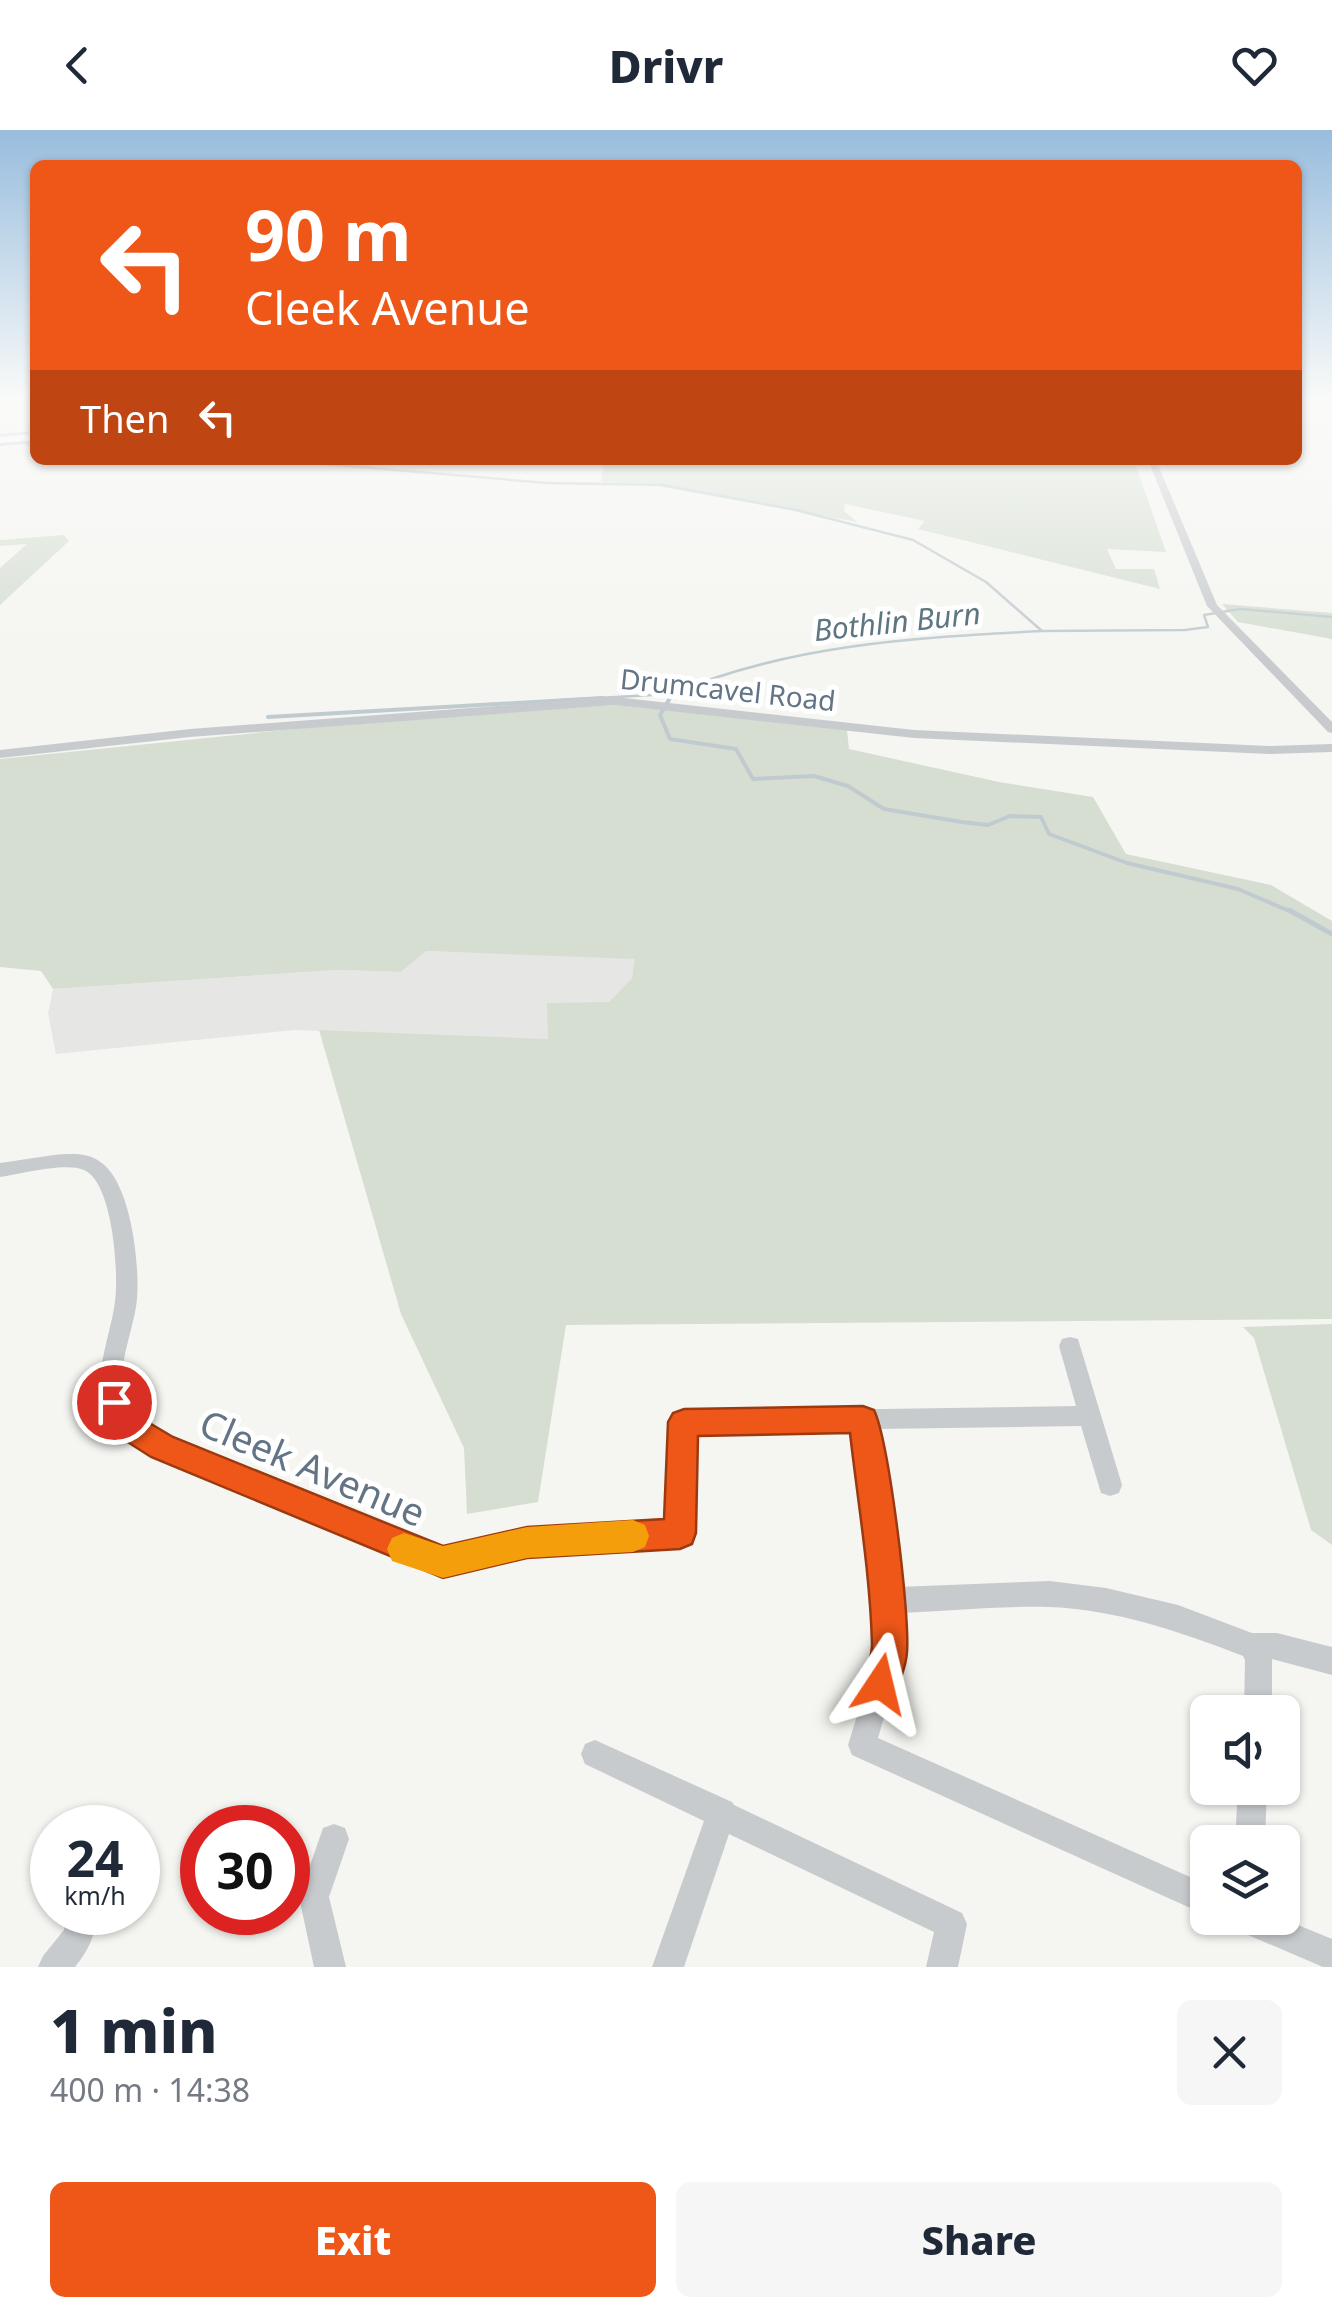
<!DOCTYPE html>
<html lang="en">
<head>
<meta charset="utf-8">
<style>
	:root { --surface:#fff; --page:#f6f6f7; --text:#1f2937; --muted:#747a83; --accent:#ef5718 }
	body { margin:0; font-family:"Noto Sans",sans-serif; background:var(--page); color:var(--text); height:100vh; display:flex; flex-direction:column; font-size:38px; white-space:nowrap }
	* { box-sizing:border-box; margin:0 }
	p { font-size:32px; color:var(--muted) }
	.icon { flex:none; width:55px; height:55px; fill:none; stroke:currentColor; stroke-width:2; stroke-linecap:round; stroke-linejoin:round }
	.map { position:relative; height:1837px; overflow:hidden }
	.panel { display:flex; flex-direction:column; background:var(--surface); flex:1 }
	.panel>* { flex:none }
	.guide { position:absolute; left:30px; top:30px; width:1272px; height:305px; border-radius:15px; box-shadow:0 2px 8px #0004; background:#ef5718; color:#fff; overflow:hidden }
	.fabs { position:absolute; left:1190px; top:1565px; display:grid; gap:20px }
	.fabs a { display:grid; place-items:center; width:110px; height:110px; border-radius:15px; background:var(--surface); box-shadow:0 2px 8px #0004; font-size:50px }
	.speed { position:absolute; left:30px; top:1675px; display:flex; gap:20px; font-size:50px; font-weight:700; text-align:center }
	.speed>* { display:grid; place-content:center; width:130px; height:130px; border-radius:50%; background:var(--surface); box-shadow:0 2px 8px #0004; line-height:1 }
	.speed small { font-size:25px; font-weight:400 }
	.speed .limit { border:15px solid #d22; background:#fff; color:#111 }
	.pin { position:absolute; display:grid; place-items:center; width:85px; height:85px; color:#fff; margin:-42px; border:5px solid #fff; border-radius:50%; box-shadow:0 2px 10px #0007 }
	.me { position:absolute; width:110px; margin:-55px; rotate:10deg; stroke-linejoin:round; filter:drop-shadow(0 0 8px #0008) }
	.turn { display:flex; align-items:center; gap:35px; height:210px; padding:0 50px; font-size:45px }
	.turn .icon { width:130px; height:130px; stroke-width:2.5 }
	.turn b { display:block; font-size:70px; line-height:85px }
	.then { display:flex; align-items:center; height:95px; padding:0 50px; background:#0003; gap:20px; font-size:38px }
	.round { display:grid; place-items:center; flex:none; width:105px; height:105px; border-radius:15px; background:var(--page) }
	.headline { display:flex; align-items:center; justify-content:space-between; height:170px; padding:0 50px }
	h1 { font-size:60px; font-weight:800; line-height:75px }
	.button { display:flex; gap:20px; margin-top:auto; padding:20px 50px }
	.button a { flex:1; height:115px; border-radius:15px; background:var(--accent); color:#fff; font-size:40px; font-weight:800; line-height:115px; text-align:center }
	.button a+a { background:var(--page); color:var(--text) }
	header { display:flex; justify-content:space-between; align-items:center; height:130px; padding:0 50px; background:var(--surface); font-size:45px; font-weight:800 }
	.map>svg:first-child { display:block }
	.built { fill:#e6e7e5 }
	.green { fill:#d6ded2 }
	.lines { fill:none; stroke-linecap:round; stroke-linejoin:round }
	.stream-far2 { stroke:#c0cbd0; stroke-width:2.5 }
	.stream-far1 { stroke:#c0cbd0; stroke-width:4 }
	.stream { stroke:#c0cbd0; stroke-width:5 }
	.major-casing { stroke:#b8bcc0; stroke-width:6 }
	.minor { fill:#c8cbce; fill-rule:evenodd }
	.major { fill:#fff; fill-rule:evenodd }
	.route { fill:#ef5718; stroke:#9b3910; stroke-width:2.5 }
	.slow { fill:#f59e0b }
	.labels { text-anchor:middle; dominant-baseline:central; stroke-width:10; stroke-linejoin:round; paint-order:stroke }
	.far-street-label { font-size:28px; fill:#627485; stroke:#fff }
	.far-water-label { font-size:30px; font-style:italic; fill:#5e7682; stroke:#fff }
	.near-street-label { font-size:38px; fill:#627485; stroke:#fff }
</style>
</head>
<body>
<header><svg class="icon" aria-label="back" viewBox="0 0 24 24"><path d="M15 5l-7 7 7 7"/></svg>Drivr<svg class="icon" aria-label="heart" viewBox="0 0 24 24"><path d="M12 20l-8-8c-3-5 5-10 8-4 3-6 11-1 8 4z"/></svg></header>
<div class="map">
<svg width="1332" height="1837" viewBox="0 0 1332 1837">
	<rect width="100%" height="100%" fill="#f5f6f1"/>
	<path class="built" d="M425,821L634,828L632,848L609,873L549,910L295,900L56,924L48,883L53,859L337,840L401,842Z"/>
	<g class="green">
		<path d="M604,330H1147L1149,335L1136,336L1166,422L1107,419L1116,439H1154L1160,459L918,399L925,391L845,374L844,381L857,392L651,355L601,352Z"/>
		<path d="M64,405L69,411L0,475V438L27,414L0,416V410Z"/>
		<path d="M1222,474L1332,483V509L1238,492Z"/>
		<path d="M617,575L847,600L849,619L999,652L1093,667L1126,724L1271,755L1332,791V1189L566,1195L538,1372L467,1384L464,1318L401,1184L319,900L548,909L547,873L609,872L632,848L634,829L426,821L401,842L337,840L53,859L41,841L0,837V629L402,588Z"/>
		<path d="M1332,1194V1415L1311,1400L1254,1208L1243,1197Z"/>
	</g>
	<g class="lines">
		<g class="stream-far2">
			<path d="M28,298L35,297"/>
			<path d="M27,314L35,317"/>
			<path d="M278,330L547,353L663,355L796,380L913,410L986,452L1042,501C914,508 791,514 672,564L668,570"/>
			<path d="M1043,501L1185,500L1208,497L1204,485L1240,479L1332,487"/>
			<path d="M560,570L672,564"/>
		</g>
		<g class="stream-far1">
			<path d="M670,568L660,585L670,609L736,619L753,649L814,646L848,656L884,679L962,692L988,695L1010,686L1041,687L1049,704L1127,733L1238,759L1294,783"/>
			<path d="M268,587L603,568"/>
		</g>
		<path class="stream" d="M1289,780L1332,804"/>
		<g class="major-casing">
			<path id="major" d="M35,304V310L0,313V307Z"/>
		</g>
		<g class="minor">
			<path d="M1148,330H1156L1217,475L1332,592V603L1328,602L1207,476Z"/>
			<path d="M615,567L914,600L1269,616L1332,614V622L1269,624L914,608L615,575L190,607L0,628V620L190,599Z"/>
			<path d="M54,1025C69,1024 86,1022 99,1031C131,1050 140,1135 137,1169C134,1202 112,1245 127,1277C135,1293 156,1301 170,1309L418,1413L443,1420L527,1400L668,1392L672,1292L676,1285L684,1282L1076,1276L1059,1216L1062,1209L1070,1207L1078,1209L1122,1355L1119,1363L1110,1366L1101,1363L1081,1296L876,1299L898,1457L1050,1451L1106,1458L1178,1475L1252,1503H1277L1332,1517V1545L1272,1529V1582H1244L1245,1530L1243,1526C1181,1502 1115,1479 1048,1477C999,1476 949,1481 901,1483L902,1524L878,1608L1208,1755V1786L852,1625L848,1615L876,1524L874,1470L853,1300L695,1302L693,1403L689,1411L680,1415L527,1424L443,1444L417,1437L154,1325C133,1312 113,1302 105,1278C92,1243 111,1206 115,1171C119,1144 113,1052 84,1040C65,1032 21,1044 0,1047V1033Z"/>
			<path d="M595,1610L732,1672L734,1675L962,1783L967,1794L958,1837H926L934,1802L729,1704L684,1837H652L704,1691L585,1634L581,1624L585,1614Z"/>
			<path d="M1238,1658H1267L1265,1712H1235Z"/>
			<path d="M334,1694L345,1698L349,1709L329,1767L346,1837H314L299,1767L323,1698Z"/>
			<path d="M66,1782H97C95,1806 90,1818 75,1837H38L43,1826L64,1800Z"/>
			<path d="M1229,1788H1281L1332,1809V1837H1323L1234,1799Z"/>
		</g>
		<use href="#major" class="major"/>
	</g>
	<linearGradient id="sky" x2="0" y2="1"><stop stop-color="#98bdde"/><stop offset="0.51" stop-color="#fafbf9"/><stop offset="1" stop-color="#fafbf9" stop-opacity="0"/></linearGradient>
	<rect width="1332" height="529" fill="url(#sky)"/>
	<path class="route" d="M114,1259L124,1262L136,1285L173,1307L443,1416L527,1397L664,1389L668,1292L673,1283L684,1279L863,1276L874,1280C889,1312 910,1483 907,1522C906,1537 899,1553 893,1567L880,1572L868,1567C860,1548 872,1534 872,1514C870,1443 858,1373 850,1303L698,1306L696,1403L692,1414L680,1419L527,1428L443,1448L151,1327L115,1304L99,1272L103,1262Z"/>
	<path class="slow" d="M633,1390L645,1395L649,1406L645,1417L633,1422L527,1428L443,1448L392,1431L387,1419L392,1408L404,1403L443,1416L527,1397Z"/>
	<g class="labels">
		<g class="far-street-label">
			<text transform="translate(728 559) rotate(6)">Drumcavel Road</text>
		</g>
		<g class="far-water-label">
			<text transform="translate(897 491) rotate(-6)">Bothlin Burn</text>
		</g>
		<g class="near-street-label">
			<text transform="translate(313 1337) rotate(23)">Cleek Avenue</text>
		</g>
	</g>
</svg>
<div class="fabs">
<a><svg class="icon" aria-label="sound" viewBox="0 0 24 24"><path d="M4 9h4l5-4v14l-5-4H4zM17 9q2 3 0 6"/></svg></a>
<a><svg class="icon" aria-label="layers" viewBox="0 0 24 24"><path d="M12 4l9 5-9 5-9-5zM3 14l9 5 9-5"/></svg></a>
</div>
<div class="speed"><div>24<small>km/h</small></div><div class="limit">30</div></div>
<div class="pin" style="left:114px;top:1272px;background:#d93025"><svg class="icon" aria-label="arrive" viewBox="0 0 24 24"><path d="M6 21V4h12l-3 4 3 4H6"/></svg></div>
<svg class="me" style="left:880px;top:1554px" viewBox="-20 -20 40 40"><path d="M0-17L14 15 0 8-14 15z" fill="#ef5718" stroke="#fff" stroke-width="4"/></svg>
<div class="guide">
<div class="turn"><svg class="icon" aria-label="left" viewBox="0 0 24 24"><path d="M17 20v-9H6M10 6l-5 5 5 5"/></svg><div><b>90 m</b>Cleek Avenue</div></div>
<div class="then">Then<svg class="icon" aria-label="left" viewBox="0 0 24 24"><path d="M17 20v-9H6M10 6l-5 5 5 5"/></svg></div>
</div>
</div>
<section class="panel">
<div class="headline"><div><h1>1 min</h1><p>400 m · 14:38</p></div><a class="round"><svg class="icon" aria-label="close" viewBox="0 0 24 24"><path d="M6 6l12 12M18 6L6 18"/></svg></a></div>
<div class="button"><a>Exit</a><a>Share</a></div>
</section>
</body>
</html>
